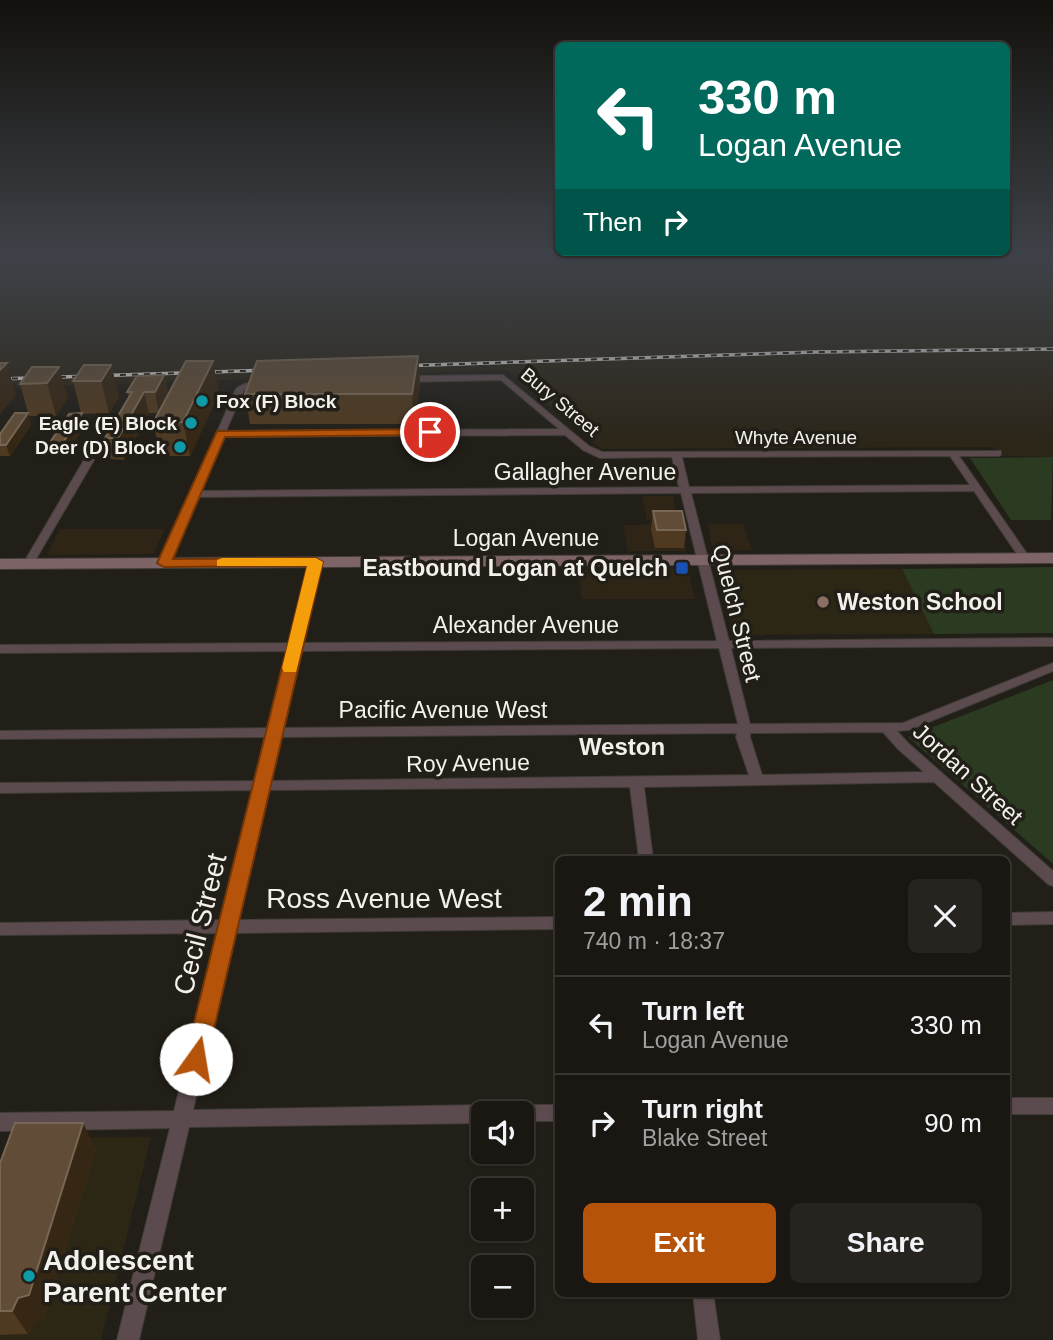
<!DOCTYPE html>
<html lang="en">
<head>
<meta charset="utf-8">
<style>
	:root { --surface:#1a1712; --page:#272420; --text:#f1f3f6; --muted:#9f9f9f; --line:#383632; --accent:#b45309 }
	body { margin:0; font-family:Helvetica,sans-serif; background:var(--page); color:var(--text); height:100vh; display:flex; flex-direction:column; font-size:26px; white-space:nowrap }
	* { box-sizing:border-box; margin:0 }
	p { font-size:23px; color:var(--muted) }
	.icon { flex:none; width:38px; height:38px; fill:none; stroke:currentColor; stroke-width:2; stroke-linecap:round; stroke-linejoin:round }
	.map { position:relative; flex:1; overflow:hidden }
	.drawer { position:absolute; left:555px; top:856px; width:455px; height:441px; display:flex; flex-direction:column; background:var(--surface); border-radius:10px; box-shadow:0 2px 5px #0004,0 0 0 2px var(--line) }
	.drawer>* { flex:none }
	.banner { position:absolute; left:555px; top:42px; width:455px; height:214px; border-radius:10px; box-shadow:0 2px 5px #0004,0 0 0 2px var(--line); background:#00695c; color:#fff; overflow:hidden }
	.controls { position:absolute; left:471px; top:1101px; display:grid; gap:14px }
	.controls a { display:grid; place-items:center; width:63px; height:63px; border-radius:10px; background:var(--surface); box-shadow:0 2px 5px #0004,0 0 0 2px var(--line); font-size:35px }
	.pin { position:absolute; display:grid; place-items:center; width:60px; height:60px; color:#fff; margin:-30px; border:4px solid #fff; border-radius:50%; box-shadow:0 2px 7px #0007 }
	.me { position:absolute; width:77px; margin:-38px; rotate:13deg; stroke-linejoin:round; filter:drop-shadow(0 0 5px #0008) }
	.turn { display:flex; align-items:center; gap:24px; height:147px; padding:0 28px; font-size:32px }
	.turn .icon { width:91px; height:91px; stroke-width:2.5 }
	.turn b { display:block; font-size:49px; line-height:60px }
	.then { display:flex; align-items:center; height:66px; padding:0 28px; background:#0003; gap:14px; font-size:26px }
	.round { display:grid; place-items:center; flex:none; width:74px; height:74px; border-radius:10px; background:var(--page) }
	.overview { display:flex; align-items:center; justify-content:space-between; height:119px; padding:0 28px }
	h1 { font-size:42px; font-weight:700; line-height:52px }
	.cta { display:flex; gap:14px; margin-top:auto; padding:14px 28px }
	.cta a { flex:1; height:80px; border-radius:10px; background:var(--accent); color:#fff; font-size:28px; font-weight:700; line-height:80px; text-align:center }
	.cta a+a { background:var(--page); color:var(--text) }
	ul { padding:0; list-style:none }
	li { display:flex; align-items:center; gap:21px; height:98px; padding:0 28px; border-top:2px solid var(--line) }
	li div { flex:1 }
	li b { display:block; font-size:26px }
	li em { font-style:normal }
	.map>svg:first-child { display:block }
	.commercial { fill:#2f2516 }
	.built { fill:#2c2619 }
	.education { fill:#2c2615 }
	.green { fill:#2a3b22 }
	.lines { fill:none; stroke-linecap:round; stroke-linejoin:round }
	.minor-casing { stroke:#3f3c36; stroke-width:2 }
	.secondary-casing { stroke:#3f3c36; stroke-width:2 }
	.minor { fill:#5c4b4e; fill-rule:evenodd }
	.secondary { fill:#7e6367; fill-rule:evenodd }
	.rail-casing { stroke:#d2cfca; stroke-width:3.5 }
	.rail { stroke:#221f18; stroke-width:2; stroke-dasharray:6; stroke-linecap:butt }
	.wall { fill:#4f3a21 }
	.shaded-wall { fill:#362714 }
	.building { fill:#614d37; stroke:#786754; stroke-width:2 }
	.route { fill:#b45309; stroke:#753606; stroke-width:2 }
	.slow { fill:#f59e0b }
	.culture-dot { fill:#0f9aa8; stroke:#221f18; stroke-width:2.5 }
	.transit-dot { fill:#1a4fb4; stroke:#221f18; stroke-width:2.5 }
	.education-dot { fill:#8d6e63; stroke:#221f18; stroke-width:2.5 }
	.labels { text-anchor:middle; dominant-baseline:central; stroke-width:7; stroke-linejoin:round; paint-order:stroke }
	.far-poi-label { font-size:19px; font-weight:bold; fill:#f4f1ed; stroke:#221f18; text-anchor:end }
	.far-street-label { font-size:19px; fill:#f4f1ed; stroke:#221f18 }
	.street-label { font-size:23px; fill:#f4f1ed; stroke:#221f18 }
	.poi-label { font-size:23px; font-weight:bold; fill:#f4f1ed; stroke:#221f18; text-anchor:end }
	.neighbourhood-label { font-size:24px; font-weight:bold; fill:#f4f1ed; stroke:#221f18 }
	.near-street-label { font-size:28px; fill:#f4f1ed; stroke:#221f18 }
	.near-poi-label { font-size:28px; font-weight:bold; fill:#f4f1ed; stroke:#221f18; text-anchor:start }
</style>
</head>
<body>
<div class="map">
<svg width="1053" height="1340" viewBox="0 0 1053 1340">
	<rect width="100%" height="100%" fill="#221f18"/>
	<g class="commercial">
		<path d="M642,496H673L677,520H647Z"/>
		<path d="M681,524L686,551H628L623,525Z"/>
		<path d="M708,524H743L752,550L718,551L712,548Z"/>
		<path d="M60,529H165L153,554L47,555Z"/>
		<path d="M688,569L695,599H581L580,570Z"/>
	</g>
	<path class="built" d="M0,255H1053V457L1000,456L994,447L601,449L507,370L0,388Z"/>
	<g class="education">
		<path d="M902,569L934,634L736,635L720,570Z"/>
		<path d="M151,1137L101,1340H0V1196L21,1138Z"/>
	</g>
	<g class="green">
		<path d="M1053,457L1051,520H1011L970,458Z"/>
		<path d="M1053,567V633L934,634L902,569Z"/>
		<path d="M1053,680V864L908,737Z"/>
	</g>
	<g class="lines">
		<g class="minor-casing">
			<g id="minor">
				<path d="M503,375L589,446L602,452L1001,451V455L998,456H959L1030,558L1025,561L1021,560L974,491L691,493L729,641L1053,638V646L731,648L750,724L903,723L1053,663V671L909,730L897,731L908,743L1053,871V886L1048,884L934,782L644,787L653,859H639L630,787L268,790L237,920L558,917V929L234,933L193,1110L483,1105L489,1108L492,1113H483V1123L189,1127L139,1340H117L170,1128L0,1131V1113L174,1111L218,933L0,935V923L222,920L254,790L0,793V783L256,781L267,737L0,739V731L269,728L289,651L0,653V645L290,643L311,562L316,559L321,562L302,643L717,641L681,493L198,497L169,563L164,566L159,563L236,389C243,382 261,380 269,385L265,388L244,390L226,431L559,429L501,380L402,382L398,379L402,376ZM565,435L583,450L600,458L672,457L679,487L200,491L224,437ZM950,456L970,485L689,487L682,457ZM719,648L738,724L282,728L301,651ZM883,732L898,749L924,772L762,775L750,737V733ZM737,733L736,737L749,775L270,781L280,737Z"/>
				<path d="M89,457L94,460L33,564L32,566H24L23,564L84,460Z"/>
				<path d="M1053,912V924L1006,925V913Z"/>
				<rect x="1006" y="1098" width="47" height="16"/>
				<path d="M522,1105H558V1121H522V1113H513L516,1107Z"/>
				<path d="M693,1293H713L720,1340H698Z"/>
			</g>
		</g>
		<g class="secondary-casing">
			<path id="secondary" d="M1053,553V563L0,569V559Z"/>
		</g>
		<use href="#minor" class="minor"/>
		<use href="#secondary" class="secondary"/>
		<g class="rail-casing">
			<g id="rail">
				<path d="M399,366L816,352L1053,349"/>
				<path d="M0,379L273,370"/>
			</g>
		</g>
		<use href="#rail" class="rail"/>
	</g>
	<g class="wall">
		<path d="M418,356L420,384L414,424H250L245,394Z"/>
		<path d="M111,365L119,397L109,413L82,414L85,424L66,456H52L49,444L81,413L73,381Z"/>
		<path d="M32,367L68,398L56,416H29L20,384Z"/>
		<path d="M164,375L168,395L219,393L190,456H161L153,423L159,413H149L124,460L111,459L105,438L129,398L127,392Z"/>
		<path d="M31,425L10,456H0V434Z"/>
		<path d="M653,511L686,530L684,548H655L651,529Z"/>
		<path d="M96,1149L44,1319L34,1322L28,1334L0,1335V1163Z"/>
	</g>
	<g class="shaded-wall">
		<path d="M418,356L420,384L414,424L412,394Z"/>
		<path d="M213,361L219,393L190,456L183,422Z"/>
		<path d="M7,363L16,395L0,415V370Z"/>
		<path d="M111,365L119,397L109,413L101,381Z"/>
		<path d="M59,367L68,398L56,416L47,383Z"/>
		<path d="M164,375L168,396L159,413L155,392Z"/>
		<path d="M144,392L149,413L124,460L118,438Z"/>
		<path d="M28,413L31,425L10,456L6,445Z"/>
		<path d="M82,413L85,424L66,456L62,444Z"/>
		<path d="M83,1123L96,1149L44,1319L34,1322L28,1334L12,1311Z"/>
	</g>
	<g class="building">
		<path d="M418,356L412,394H245L257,361Z"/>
		<path d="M186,361H213L183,422L153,423Z"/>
		<path d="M0,363H7L0,370Z"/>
		<path d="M84,365H111L101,381H73Z"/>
		<path d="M32,367H59L47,383L20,384Z"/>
		<path d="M164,375L155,392H144L118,438H105L132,392H127L137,376Z"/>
		<path d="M15,413H28L6,445H0V434Z"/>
		<path d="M82,413L62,444H49L69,414Z"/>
		<path d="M653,511H682L686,530H657Z"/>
		<path d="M15,1123H83L29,1295L18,1298L12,1311H0V1163Z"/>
	</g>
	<linearGradient id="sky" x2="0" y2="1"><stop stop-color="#13110d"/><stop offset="0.58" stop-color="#3e4248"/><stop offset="1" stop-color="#3e4248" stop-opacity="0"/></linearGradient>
	<rect width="1053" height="442" fill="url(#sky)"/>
	<path class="route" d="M430,429L436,432L434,435L225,437L173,559L316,558L323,562L207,1059L204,1066L196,1069L188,1066L185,1059L307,566L164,567L157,563L217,431Z"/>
	<path class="slow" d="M222,558H316L323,562L296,672H284L282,668L307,566H217V560Z"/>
	<g class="culture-dot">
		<circle cx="202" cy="401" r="7"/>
		<circle cx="191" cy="423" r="7"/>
		<circle cx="180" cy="447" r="7"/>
		<circle cx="29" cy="1276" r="7"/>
	</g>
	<rect class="transit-dot" x="675" y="561" width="14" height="14" rx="3.5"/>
	<circle class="education-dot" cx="823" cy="602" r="7"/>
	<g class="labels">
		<g class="far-poi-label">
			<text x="216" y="401" text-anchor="start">Fox (F) Block</text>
			<text x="177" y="423">Eagle (E) Block</text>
			<text x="166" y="447">Deer (D) Block</text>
		</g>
		<g class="far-street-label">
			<text transform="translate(560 402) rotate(40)">Bury Street</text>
			<text x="796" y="437">Whyte Avenue</text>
		</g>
		<g class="street-label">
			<text x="585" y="472">Gallagher Avenue</text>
			<text x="526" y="538">Logan Avenue</text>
			<text transform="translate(737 613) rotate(76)">Quelch Street</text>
			<text x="526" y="625">Alexander Avenue</text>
			<text x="443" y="710">Pacific Avenue West</text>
			<text transform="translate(468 763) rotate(-1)">Roy Avenue</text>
			<text transform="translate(968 774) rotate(42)">Jordan Street</text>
		</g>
		<g class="poi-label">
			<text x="668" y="568">Eastbound Logan at Quelch</text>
			<text x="837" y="602" text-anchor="start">Weston School</text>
		</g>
		<g class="neighbourhood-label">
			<text x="622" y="746">Weston</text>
		</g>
		<g class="near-street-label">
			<text x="384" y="898">Ross Avenue West</text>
			<text transform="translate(200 924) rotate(-76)">Cecil Street</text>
		</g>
		<g class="near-poi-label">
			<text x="43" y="1260">Adolescent<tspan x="43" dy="32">Parent Center</tspan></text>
		</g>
	</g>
</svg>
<div class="controls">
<a><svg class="icon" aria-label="sound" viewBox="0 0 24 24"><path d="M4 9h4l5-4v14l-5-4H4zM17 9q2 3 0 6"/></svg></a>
<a>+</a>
<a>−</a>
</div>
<div class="pin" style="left:430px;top:432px;background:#d93025"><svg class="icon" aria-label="arrive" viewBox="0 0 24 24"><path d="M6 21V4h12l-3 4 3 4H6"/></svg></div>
<svg class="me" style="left:196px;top:1059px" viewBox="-20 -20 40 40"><circle r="19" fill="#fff"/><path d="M0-13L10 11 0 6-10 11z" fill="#b45309"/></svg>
<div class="banner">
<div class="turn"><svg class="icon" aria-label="left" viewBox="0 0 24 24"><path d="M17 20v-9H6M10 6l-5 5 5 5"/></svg><div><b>330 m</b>Logan Avenue</div></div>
<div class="then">Then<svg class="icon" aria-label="right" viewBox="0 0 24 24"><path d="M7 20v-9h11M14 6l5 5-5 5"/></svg></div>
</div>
<section class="drawer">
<div class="overview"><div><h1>2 min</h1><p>740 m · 18:37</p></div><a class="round"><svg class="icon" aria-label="close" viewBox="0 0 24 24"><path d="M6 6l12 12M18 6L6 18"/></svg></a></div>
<ul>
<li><svg class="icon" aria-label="left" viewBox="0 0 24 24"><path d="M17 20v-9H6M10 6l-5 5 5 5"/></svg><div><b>Turn left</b><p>Logan Avenue</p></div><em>330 m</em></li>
<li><svg class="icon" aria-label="right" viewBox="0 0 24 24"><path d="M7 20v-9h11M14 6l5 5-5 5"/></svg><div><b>Turn right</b><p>Blake Street</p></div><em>90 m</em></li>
</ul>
<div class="cta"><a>Exit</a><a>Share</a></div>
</section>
</div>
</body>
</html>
